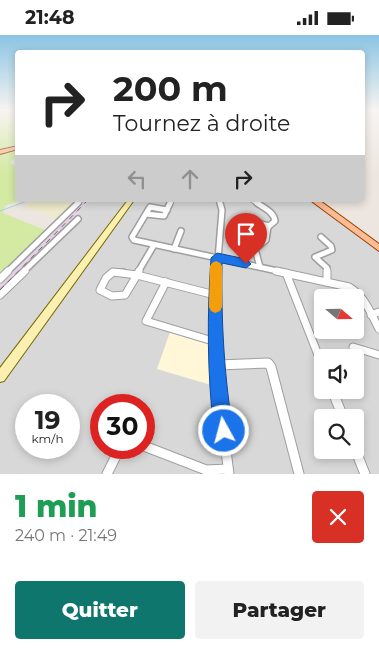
<!DOCTYPE html>
<html lang="fr">
<head>
<meta charset="utf-8">
<style>
	:root { --surface:#fff; --page:#f2f2f2; --text:#222; --muted:#767676; --accent:#0f766e }
	body { margin:0; font-family:Montserrat,sans-serif; background:var(--page); color:var(--text); height:100vh; display:flex; flex-direction:column; font-size:19px; white-space:nowrap }
	* { box-sizing:border-box; margin:0 }
	p { font-size:16px; color:var(--muted) }
	.icon { flex:none; width:28px; height:28px; fill:none; stroke:currentColor; stroke-width:2; stroke-linecap:round; stroke-linejoin:round }
	.map { position:relative; height:439px; overflow:hidden }
	.panel { display:flex; flex-direction:column; background:var(--surface); flex:1 }
	.panel>* { flex:none }
	.top-card { position:absolute; left:15px; top:15px; width:350px; height:152px; border-radius:5px; box-shadow:0 2px 8px #0003; background:#fff; color:var(--text); overflow:hidden }
	.needle { width:32px; rotate:110deg }
	.fabs { position:absolute; left:314px; top:254px; display:grid; gap:10px }
	.fabs a { display:grid; place-items:center; width:50px; height:50px; border-radius:5px; background:var(--surface); box-shadow:0 2px 8px #0003; font-size:25px }
	.speed { position:absolute; left:15px; top:359px; display:flex; gap:10px; font-size:25px; font-weight:700; text-align:center }
	.speed>* { display:grid; place-content:center; width:65px; height:65px; border-radius:50%; background:var(--surface); box-shadow:0 2px 8px #0003; line-height:1 }
	.speed small { font-size:12px; font-weight:400 }
	.speed .limit { border:8px solid #d22; background:#fff; color:#111 }
	.pin { position:absolute; display:grid; place-items:center; width:42px; height:42px; color:#fff; margin:-51px -21px; border-radius:50% 50% 50% 0; rotate:-45deg; box-shadow:0 0 5px #0007 }
	.pin .icon { rotate:45deg }
	.me { position:absolute; width:55px; margin:-28px; rotate:353deg; stroke-linejoin:round; filter:drop-shadow(0 0 4px #0008) }
	.turn { display:flex; align-items:center; gap:18px; height:105px; padding:0 15px; font-size:22px }
	.turn .icon { width:65px; height:65px; stroke-width:2.5 }
	.turn b { display:block; font-size:35px; line-height:42px }
	.lanes { display:flex; align-items:center; height:48px; padding:0 15px; background:#0003; justify-content:center; gap:25px; direction:ltr }
	.lanes .off { opacity:.35 }
	.round { display:grid; place-items:center; flex:none; width:52px; height:52px; border-radius:5px; background:var(--page) }
	.summary { display:flex; align-items:center; justify-content:space-between; height:85px; padding:0 15px }
	h1 { font-size:30px; font-weight:800; line-height:38px; color:#1e9e55 }
	.button { display:flex; gap:10px; margin-top:auto; padding:10px 15px }
	.button a { flex:1; height:58px; border-radius:5px; background:var(--accent); color:#fff; font-size:20px; font-weight:800; line-height:58px; text-align:center }
	.button a+a { background:var(--page); color:var(--text) }
	.status { display:flex; justify-content:space-between; align-items:center; height:35px; padding:0 25px; background:var(--surface); direction:ltr }
	.status svg { height:14px; fill:currentColor }
	.map>svg:first-child { display:block }
	.residential { fill:#d9d8d8; fill-rule:evenodd }
	.industrial { fill:#e6d2e7 }
	.education { fill:#fff7d7 }
	.farmland { fill:#ede9ca }
	.grass { fill:#d4eaa3 }
	.lines { fill:none; stroke-linecap:round; stroke-linejoin:round }
	.stream { stroke:#9edbdd; stroke-width:1 }
	.street-far3-casing { stroke:#9f9f9f; stroke-width:5.5 }
	.street-far2-casing { stroke:#9f9f9f; stroke-width:8 }
	.street-far1-casing { stroke:#9f9f9f; stroke-width:9 }
	.street-casing { stroke:#9f9f9f; stroke-width:11 }
	.secondary-casing { stroke:#736901; stroke-width:2 }
	.primary-casing { stroke:#924500; stroke-width:2 }
	.street-far3 { stroke:#fff; stroke-width:4 }
	.street-far2 { stroke:#fff; stroke-width:5 }
	.street-far1 { stroke:#fff; stroke-width:7 }
	.street { stroke:#fff; stroke-width:9 }
	.secondary { fill:#fbf0b0; fill-rule:evenodd }
	.primary { fill:#febb94; fill-rule:evenodd }
	.rail { stroke:#696969; stroke-width:1; stroke-dasharray:5.5 5.5; stroke-linecap:butt }
	.route { fill:#1a73e8; stroke:#114b97 }
	.slow { fill:#f59e0b }
</style>
</head>
<body>
<div class="status"><b>21:48</b><svg viewBox="0 0 49 12"><path d="M0 12V9h3v3zM5 12V6h3v6zM10 12V3h3v9zM15 12V0h3v12zM26 1h20v11H26zM47 4h2v5h-2z"/></svg></div>
<div class="map">
<svg width="379" height="439" viewBox="0 0 379 439">
	<rect width="100%" height="100%" fill="#ede6e0"/>
	<path class="residential" d="M91,165H318L379,208V439H0V258ZM322,262H355V295H322ZM322,322H355V355H322ZM26,370H69V412H26ZM101,370H144V412H101ZM322,382H355V415H322Z"/>
	<path class="industrial" d="M83,165H91L0,258V248Z"/>
	<path class="education" d="M170,297L210,309L209,329L211,350L157,334Z"/>
	<path class="farmland" d="M35,165H77L58,183L24,171Z"/>
	<g class="grass">
		<path d="M0,76H18L17,109L0,115Z"/>
		<path d="M17,116V122L10,127L17,133L18,165H19L5,171L3,178L45,195L0,239V120Z"/>
	</g>
	<g class="lines">
		<path class="stream" d="M0,176L30,165"/>
		<g class="street-far3-casing">
			<g id="street-far3">
				<path d="M219,165L220,169"/>
				<path d="M252,165L259,169"/>
				<path d="M77,169L81,165"/>
				<path d="M170,169L172,165"/>
			</g>
		</g>
		<g class="street-far2-casing">
			<g id="street-far2">
				<path d="M257,168C264,173 274,177 275,186L268,192L266,205L255,214L260,232"/>
				<path d="M167,175L150,172L132,202L134,205L282,237"/>
				<path d="M146,179L164,181L170,168"/>
				<path d="M251,186L269,191"/>
				<path d="M321,202L331,211L332,215L315,222L327,233V237"/>
				<path d="M174,214L181,196"/>
				<path d="M7,237L78,168"/>
				<path d="M23,237L78,184"/>
				<path d="M114,237H123"/>
				<path d="M138,237L154,210"/>
				<path d="M217,237L222,175L220,168"/>
			</g>
		</g>
		<g class="street-far1-casing">
			<g id="street-far1">
				<path d="M217,236L216,307L218,325"/>
				<path d="M276,236L349,252C365,261 371,279 379,294"/>
				<path d="M327,236V247"/>
				<path d="M113,237L137,240L125,260L112,261L100,255L106,243Z"/>
				<path d="M286,238L320,325"/>
				<path d="M137,240L215,260"/>
				<path d="M137,240L139,236"/>
				<path d="M0,244L8,236"/>
				<path d="M166,247L146,286L216,307"/>
				<path d="M0,260L25,236"/>
				<path d="M371,280L379,277"/>
				<path d="M353,312L379,320"/>
			</g>
		</g>
		<g class="street-casing">
			<g id="street">
				<path d="M218,324V353L229,439"/>
				<path d="M320,324L322,330"/>
				<path d="M218,330L268,328L271,332L299,439"/>
				<path d="M332,355L343,382"/>
				<path d="M144,411L206,435L228,434"/>
				<path d="M355,414L365,439"/>
				<path d="M107,439L118,417L125,412"/>
			</g>
		</g>
		<g class="secondary-casing">
			<path id="secondary" d="M128,165H134L4,346L0,347V333Z"/>
		</g>
		<g class="primary-casing">
			<g id="primary">
				<path d="M18,111V114L0,119V115Z"/>
				<path d="M310,165H319L379,209V216Z"/>
			</g>
		</g>
		<use href="#street-far3" class="street-far3"/>
		<use href="#street-far2" class="street-far2"/>
		<use href="#street-far1" class="street-far1"/>
		<use href="#street" class="street"/>
		<use href="#secondary" class="secondary"/>
		<use href="#primary" class="primary"/>
		<path class="rail" d="M0,255L88,165"/>
	</g>
	<linearGradient id="sky" x2="0" y2="1"><stop stop-color="#8ac4e4"/><stop offset="0.55" stop-color="#f7f4f1"/><stop offset="1" stop-color="#f7f4f1" stop-opacity="0"/></linearGradient>
	<rect width="379" height="137" fill="url(#sky)"/>
	<path class="route" d="M217,218L246,224L251,229L246,233L222,228C221,284 224,340 233,396L230,402L224,405L217,402L214,396C207,338 207,280 211,223Z"/>
	<path class="slow" d="M216,226L220,228L222,231V272L220,276L215,278L211,276L209,272L210,231L212,228Z"/>
</svg>
<div class="fabs">
<a><svg class="needle" viewBox="-14 -14 28 28"><path d="M0-13l5 13h-10z" fill="#e53935"/><path d="M0 13l5-13h-10z" fill="#767676"/></svg></a>
<a><svg class="icon" aria-label="sound" viewBox="0 0 24 24"><path d="M4 9h4l5-4v14l-5-4H4zM17 9q2 3 0 6"/></svg></a>
<a><svg class="icon" aria-label="search" viewBox="0 0 24 24"><circle cx="10" cy="10" r="6"/><path d="M15 15l6 6"/></svg></a>
</div>
<div class="speed"><div>19<small>km/h</small></div><div class="limit">30</div></div>
<div class="pin" style="left:246px;top:229px;background:#d93025"><svg class="icon" aria-label="arrive" viewBox="0 0 24 24"><path d="M6 21V4h12l-3 4 3 4H6"/></svg></div>
<svg class="me" style="left:224px;top:396px" viewBox="-20 -20 40 40"><circle r="17" fill="#1a73e8" stroke="#fff" stroke-width="3"/><path d="M0-11L8 9 0 5-8 9z" fill="#fff"/></svg>
<div class="top-card">
<div class="turn"><svg class="icon" aria-label="right" viewBox="0 0 24 24"><path d="M7 20v-9h11M14 6l5 5-5 5"/></svg><div><b>200 m</b>Tournez à droite</div></div>
<div class="lanes"><svg class="icon off" aria-label="left" viewBox="0 0 24 24"><path d="M17 20v-9H6M10 6l-5 5 5 5"/></svg><svg class="icon off" aria-label="ahead" viewBox="0 0 24 24"><path d="M12 20V5M6 11l6-6 6 6"/></svg><svg class="icon" aria-label="right" viewBox="0 0 24 24"><path d="M7 20v-9h11M14 6l5 5-5 5"/></svg></div>
</div>
</div>
<section class="panel">
<div class="summary"><div><h1>1 min</h1><p>240 m · 21:49</p></div><a class="round" style="background:#d93025;color:#fff"><svg class="icon" aria-label="close" viewBox="0 0 24 24"><path d="M6 6l12 12M18 6L6 18"/></svg></a></div>
<div class="button"><a>Quitter</a><a>Partager</a></div>
</section>
</body>
</html>
